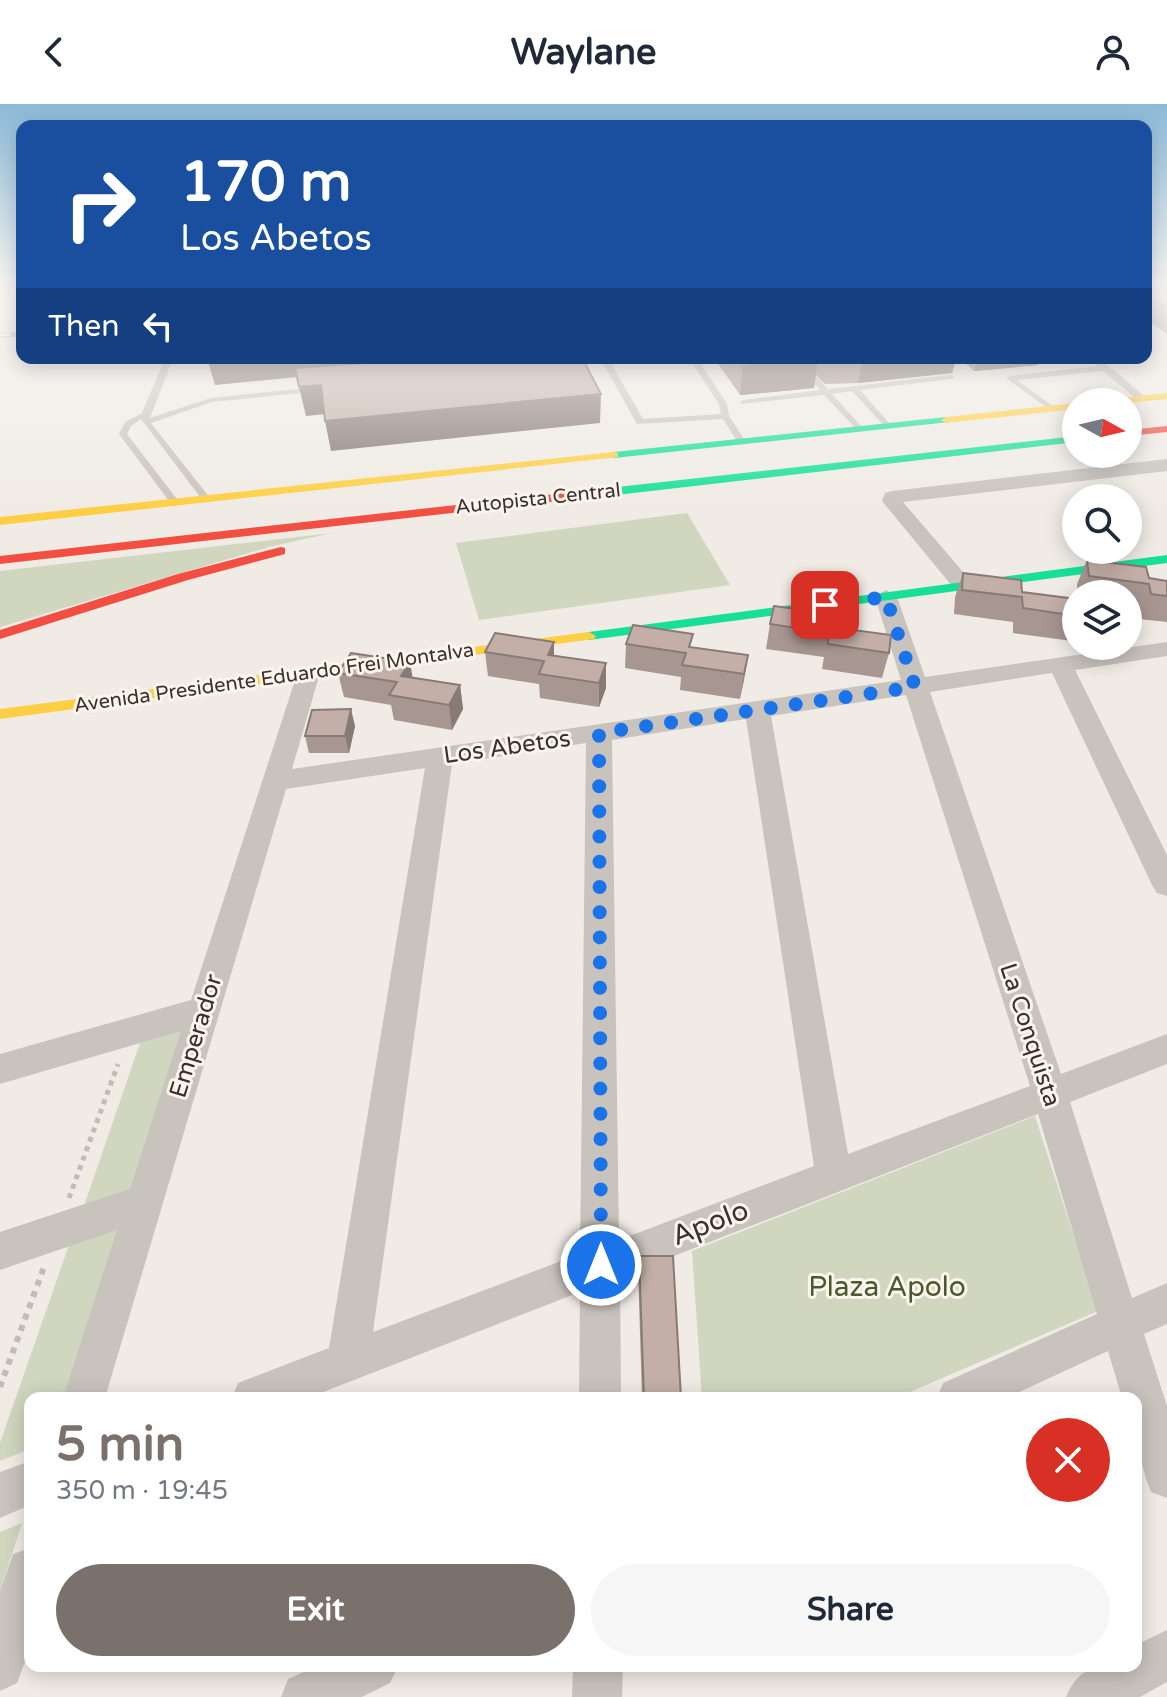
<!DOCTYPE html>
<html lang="en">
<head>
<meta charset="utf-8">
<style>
	:root { --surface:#fff; --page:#f6f6f7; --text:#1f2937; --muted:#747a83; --accent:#7a716c }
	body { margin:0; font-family:"Varela Round",sans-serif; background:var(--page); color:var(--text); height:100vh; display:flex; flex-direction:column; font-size:30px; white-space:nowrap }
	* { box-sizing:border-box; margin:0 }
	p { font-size:26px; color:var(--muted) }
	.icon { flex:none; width:44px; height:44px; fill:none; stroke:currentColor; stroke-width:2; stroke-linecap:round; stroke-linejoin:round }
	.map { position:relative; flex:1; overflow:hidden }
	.details { position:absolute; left:24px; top:1288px; width:1118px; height:280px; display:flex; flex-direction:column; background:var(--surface); border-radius:16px; box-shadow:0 4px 20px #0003 }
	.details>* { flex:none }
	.top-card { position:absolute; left:16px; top:16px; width:1136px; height:244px; border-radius:16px; box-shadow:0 4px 20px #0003; background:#1a4fa0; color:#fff; overflow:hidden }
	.needle { width:52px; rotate:98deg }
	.fabs { position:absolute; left:1062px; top:284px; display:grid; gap:16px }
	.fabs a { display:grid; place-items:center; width:80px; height:80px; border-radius:50%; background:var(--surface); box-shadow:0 4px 20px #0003; font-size:40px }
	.pin { position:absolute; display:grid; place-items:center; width:68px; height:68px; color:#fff; margin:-34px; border-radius:16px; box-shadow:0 4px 12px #0006 }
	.me { position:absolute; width:88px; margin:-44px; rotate:0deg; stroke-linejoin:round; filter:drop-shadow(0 0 6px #0008) }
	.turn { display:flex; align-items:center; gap:28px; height:168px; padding:0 32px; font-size:36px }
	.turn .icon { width:104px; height:104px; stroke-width:2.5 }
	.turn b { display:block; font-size:56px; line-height:68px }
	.then { display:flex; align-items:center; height:76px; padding:0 32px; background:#0003; gap:16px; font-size:30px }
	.round { display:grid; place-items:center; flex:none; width:84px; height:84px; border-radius:42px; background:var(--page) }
	.head { display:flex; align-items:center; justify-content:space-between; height:136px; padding:0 32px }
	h1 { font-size:48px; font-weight:800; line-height:60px; color:var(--accent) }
	.action { display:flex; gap:16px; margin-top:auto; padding:16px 32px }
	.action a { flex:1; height:92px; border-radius:48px; background:var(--accent); color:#fff; font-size:32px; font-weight:800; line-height:92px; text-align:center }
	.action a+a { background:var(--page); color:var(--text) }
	header { display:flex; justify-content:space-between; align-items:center; height:104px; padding:0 32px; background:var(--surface); font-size:36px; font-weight:800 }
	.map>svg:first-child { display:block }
	.green { fill:#d1d6bf }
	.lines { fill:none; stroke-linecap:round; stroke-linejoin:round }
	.path-far1 { stroke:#c2bbb6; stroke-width:5; stroke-dasharray:5 5; stroke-linecap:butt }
	.path { stroke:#c2bbb6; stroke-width:6; stroke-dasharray:6 6; stroke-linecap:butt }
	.lane { fill:#c9c3be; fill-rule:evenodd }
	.street { fill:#c9c3be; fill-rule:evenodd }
	.fast { fill:#16e098; fill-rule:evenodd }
	.slow { fill:#ffcf43; fill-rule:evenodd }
	.jam { fill:#f24e42; fill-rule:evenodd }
	.rail-casing { stroke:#b1aca8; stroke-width:5 }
	.rail { stroke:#fbf5ee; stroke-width:3; stroke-dasharray:10; stroke-linecap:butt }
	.wall { fill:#a89690 }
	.shaded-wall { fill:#887a75 }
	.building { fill:#c3afa7; stroke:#887a75; stroke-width:2 }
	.route { stroke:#1a73e8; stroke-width:14; stroke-dasharray:0 25.2 }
	.labels { text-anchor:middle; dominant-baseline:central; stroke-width:6; stroke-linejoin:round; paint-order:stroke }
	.far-street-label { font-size:20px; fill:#3b302b; stroke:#fbf5ee }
	.street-label { font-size:24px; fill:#3b302b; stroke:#fbf5ee }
	.near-street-label { font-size:28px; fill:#3b302b; stroke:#fbf5ee }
	.near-park-label { font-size:28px; fill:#4a5a2e; stroke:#fbf5ee }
</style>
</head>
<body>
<header><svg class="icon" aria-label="back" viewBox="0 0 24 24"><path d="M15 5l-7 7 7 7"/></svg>Waylane<svg class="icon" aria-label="person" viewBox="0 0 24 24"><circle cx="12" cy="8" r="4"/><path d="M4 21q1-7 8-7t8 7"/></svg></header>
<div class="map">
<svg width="1167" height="1593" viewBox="0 0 1167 1593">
	<rect width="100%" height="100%" fill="#f0ebe5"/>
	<g class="green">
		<path d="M687,409L730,481L479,516L456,439Z"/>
		<path d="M332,429L269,443L0,523V467Z"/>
		<path d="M185,925L133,1085L84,1102L140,939Z"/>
		<path d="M1035,1012L1098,1207L896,1294H702L692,1147Z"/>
		<path d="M121,1121L66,1294H30V1345L0,1357V1339L69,1141Z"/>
		<path d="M22,1419L0,1487V1428Z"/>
	</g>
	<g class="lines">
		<path class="path-far1" d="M69,1094L118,960"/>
		<path class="path" d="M0,1283L44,1163"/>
		<g class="lane">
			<path d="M165,254H173L150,314L211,294L318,283L322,285L318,287L212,298L151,319L210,394V398H204L141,315L131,322L127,330L180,399L175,402L172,401L119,330L125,318L142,309Z"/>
			<path d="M600,254H608L643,315L721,310L719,300L689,254H697L727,300L729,312L746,338L739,340L723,315L637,320Z"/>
			<path d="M792,254H800L828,285L951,271L955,273L951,275L860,286L890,320L891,322L887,325L852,287L832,290L862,323L863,325L859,328L824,291L741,300L740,298L744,296L820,286Z"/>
			<path d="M1089,254C1105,254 1131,282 1145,293V297H1139L1103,267L1017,276L1054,303L1055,305L1051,307L1006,274L1010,272L1098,262Z"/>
		</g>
		<g class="street">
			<path d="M1167,355V367L903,398L976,483L965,490L957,488L882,397L885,389L892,387Z"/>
			<path d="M886,486L897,493L925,573L1167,538V552L1075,566L1167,751V792L1157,789L1152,781L1052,569L930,588L1061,970L1167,930V960L1070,998L1132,1194L1167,1179V1220L1144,1230L1167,1302V1394L1151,1388C1138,1356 1136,1328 1136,1294H1122L1108,1247L1006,1294H937L943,1279L1097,1210L1038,1010L620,1173L621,1294H579L580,1188L308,1294H232L238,1279L329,1244L425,664L286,685L105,1294H63L117,1126L0,1166V1128L130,1085L181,927L0,980V950L191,896L299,564H317L320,569L292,665L901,576L875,493ZM906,591L1030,982L848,1050L771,612ZM746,615L814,1062L619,1136L612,636ZM586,639L580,1150L373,1228L452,660Z"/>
			<path d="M30,1357V1401L0,1414V1368Z"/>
			<path d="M30,1444V1544L17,1579L0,1587V1487L13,1450Z"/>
			<path d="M1167,1526V1578L1140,1593H1066C1081,1558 1102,1562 1136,1562V1541Z"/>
			<path d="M317,1562H398L390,1579L362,1593H281L288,1575Z"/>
			<path d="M573,1562H623L622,1593H572Z"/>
		</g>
		<g class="fast">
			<path d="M946,313L951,316L950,318L614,354L608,351L614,348Z"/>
			<path d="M1076,332V338L590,394L584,390L590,386Z"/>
			<path d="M1167,451V459L589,536L582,532L589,528Z"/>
		</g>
		<g class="slow">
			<path d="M1167,289V295L1128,299L1107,298L1112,295Z"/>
			<path d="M1076,299V305L946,319L941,316L946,313Z"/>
			<path d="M614,348L618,349V353L0,421V413Z"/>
			<path d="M589,528L596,532L594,535L0,615V605Z"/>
		</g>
		<g class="jam">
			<path d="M1167,322V328L1128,332V326Z"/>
			<path d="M590,386L594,387V393L0,460V452Z"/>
			<path d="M281,443L285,444V450L188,476L0,535V526L178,470Z"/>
		</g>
		<g class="rail-casing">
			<path id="rail" d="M0,231L22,230"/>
		</g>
		<use href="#rail" class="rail"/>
	</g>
	<g class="wall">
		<path d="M1146,185H1167V230L1146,216Z"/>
		<path d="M714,254H956L952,269L858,279L825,280L816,271L814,284L740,291Z"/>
		<path d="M959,254H1091L1090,256L1045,260L1040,256L1038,261L974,267Z"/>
		<path d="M1087,456L1149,474L1167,477V518L1139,515L1137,504L1128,503V490H1078L1077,480Z"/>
		<path d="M963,469L1022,488L1076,495V529L1072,537L1013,529V518L954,510L955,493Z"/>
		<path d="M770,520L831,523L889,549L882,574L822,565L824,553L766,545Z"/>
		<path d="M554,538V551L606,559V584L599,603L540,594L539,580L488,572L485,548Z"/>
		<path d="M626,540L691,543L748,551L740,595L680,586L681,573L625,564Z"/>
		<path d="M338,569L412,573L460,581L463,605L452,626L394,616L391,601L344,593Z"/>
		<path d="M355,622L349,649H309L305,632Z"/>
		<path d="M639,1152L681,1294H642L638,1164Z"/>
	</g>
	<g class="shaded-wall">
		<path d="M207,254H400L401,263L215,281Z"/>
		<path d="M863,254H956L952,269L858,279Z"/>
		<path d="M978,254H1040L1038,261L974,267Z"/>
		<path d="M1047,254H1091L1090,256L1045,260Z"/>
		<path d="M818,255L814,284L740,291L743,262Z"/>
		<path d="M321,281L326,310L306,312L299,283Z"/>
		<path d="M601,290L600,319L331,347L325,317Z"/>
		<path d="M554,538V562L548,551Z"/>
		<path d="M748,551L744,576L740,595L744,570Z"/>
		<path d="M410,558L414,582L401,572Z"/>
		<path d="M606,559V584L599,603V579Z"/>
		<path d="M460,581L463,605L452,626L449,601Z"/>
		<path d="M351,605L355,622L349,649L345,632Z"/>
	</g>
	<g class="building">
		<path d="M1146,185H1167V204L1146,191Z"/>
		<path d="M432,254H582L601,290L325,317L321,281L299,283L295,264Z"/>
		<path d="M737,254H817L818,255L743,262Z"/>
		<path d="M1087,456L1146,463L1149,474L1167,477V492L1151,490L1149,480L1089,472Z"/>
		<path d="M963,469L1021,476L1022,488L1076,495V512L1023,504L1022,493L962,486Z"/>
		<path d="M774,502L833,510L831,523L891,531L889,549L828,540L829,529L770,520Z"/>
		<path d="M633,521L693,530L689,543L748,551L744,570L682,561L686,549L626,540Z"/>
		<path d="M495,529L554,538L548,551L606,559L599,579L539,570L544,557L485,548Z"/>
		<path d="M351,549L410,558L401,572L460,581L449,601L389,591L397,578L338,569Z"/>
		<path d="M351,605L345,632H305L312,606Z"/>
		<path d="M639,1152H673L681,1294H644Z"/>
	</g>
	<linearGradient id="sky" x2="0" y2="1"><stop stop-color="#8bbad8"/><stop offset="0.45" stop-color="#f8f6f3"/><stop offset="1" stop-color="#f8f6f3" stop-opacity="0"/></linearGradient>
	<rect width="1167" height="408" fill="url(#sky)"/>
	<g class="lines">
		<path class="route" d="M601,1161L599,629L915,583L886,493L825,501"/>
	</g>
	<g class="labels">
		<g class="far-street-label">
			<text transform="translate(538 395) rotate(-6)">Autopista Central</text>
			<text transform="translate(274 574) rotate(-8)">Avenida Presidente Eduardo Frei Montalva</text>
		</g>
		<g class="street-label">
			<text transform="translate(507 643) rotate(-8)">Los Abetos</text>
			<text transform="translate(1030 931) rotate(72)">La Conquista</text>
			<text transform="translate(196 932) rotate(-73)">Emperador</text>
		</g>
		<g class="near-street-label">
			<text transform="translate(710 1119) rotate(-21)">Apolo</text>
		</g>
		<g class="near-park-label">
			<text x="887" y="1183">Plaza Apolo</text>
		</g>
	</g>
</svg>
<div class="fabs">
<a><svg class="needle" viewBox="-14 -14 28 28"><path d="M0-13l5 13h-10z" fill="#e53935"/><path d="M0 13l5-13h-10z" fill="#747a83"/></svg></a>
<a><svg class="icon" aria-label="search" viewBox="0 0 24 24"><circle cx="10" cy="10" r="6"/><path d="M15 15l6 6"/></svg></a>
<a><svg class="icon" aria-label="layers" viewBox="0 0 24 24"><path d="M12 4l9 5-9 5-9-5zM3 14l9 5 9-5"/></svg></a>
</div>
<div class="pin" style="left:825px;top:501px;background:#d93025"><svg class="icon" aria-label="arrive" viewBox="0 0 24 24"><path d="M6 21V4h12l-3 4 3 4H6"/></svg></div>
<svg class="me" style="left:601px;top:1161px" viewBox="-20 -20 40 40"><circle r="17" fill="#1a73e8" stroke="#fff" stroke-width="3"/><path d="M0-11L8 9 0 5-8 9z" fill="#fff"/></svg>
<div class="top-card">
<div class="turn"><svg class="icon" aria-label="right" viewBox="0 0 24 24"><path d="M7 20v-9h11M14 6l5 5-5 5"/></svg><div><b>170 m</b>Los Abetos</div></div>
<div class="then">Then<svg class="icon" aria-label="left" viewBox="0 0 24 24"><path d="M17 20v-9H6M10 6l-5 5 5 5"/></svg></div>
</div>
<section class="details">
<div class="head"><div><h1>5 min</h1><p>350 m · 19:45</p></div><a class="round" style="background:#d93025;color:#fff"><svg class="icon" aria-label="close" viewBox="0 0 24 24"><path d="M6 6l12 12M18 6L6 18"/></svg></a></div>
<div class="action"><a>Exit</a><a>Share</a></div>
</section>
</div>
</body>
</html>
